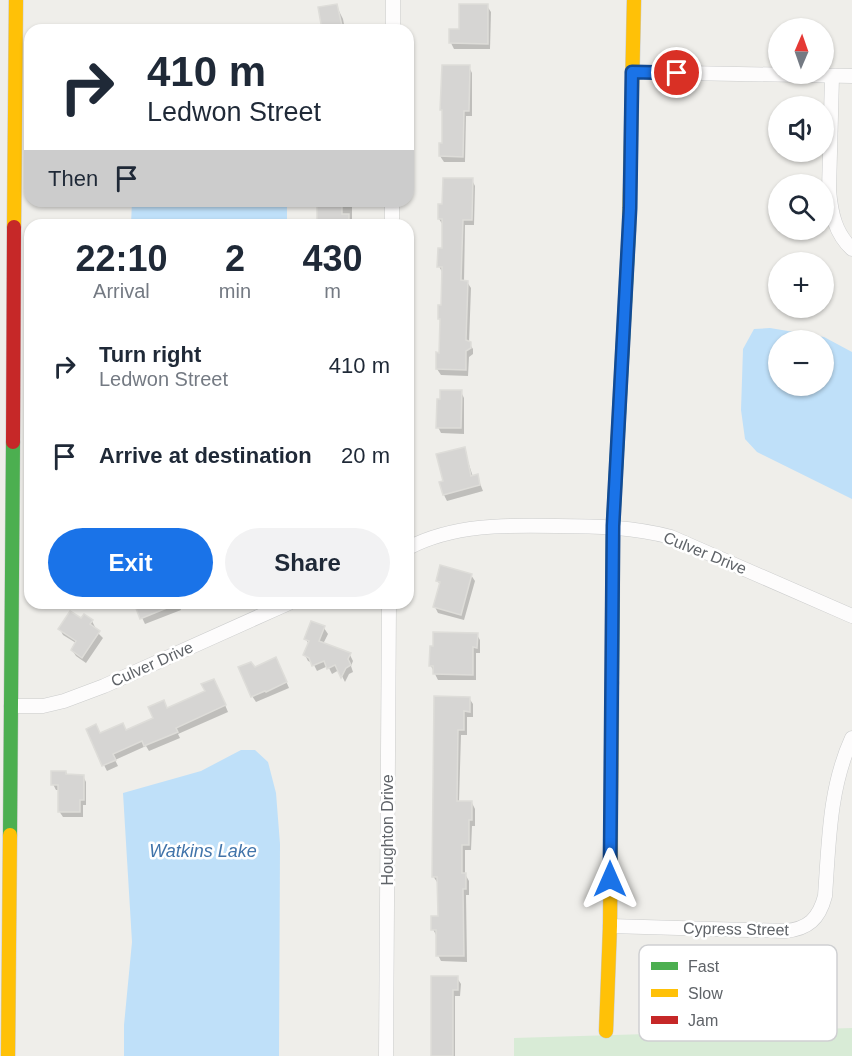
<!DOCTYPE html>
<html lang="en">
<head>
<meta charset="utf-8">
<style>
	:root { --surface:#fff; --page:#f2f2f3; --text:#1f2937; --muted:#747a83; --accent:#1a73e8 }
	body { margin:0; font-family:Helvetica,sans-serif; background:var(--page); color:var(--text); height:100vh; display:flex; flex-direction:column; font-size:22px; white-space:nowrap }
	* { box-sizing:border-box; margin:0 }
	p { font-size:20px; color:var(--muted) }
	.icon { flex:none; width:33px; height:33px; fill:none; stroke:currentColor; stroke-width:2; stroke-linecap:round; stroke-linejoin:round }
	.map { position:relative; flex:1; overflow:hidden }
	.side { position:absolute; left:24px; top:219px; width:390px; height:390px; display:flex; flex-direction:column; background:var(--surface); border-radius:18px; box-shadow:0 2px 4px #0004 }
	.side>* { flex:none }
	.banner { position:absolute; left:24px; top:24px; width:390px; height:183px; border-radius:18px; box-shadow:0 2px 4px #0004; background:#fff; color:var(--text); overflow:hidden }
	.needle { width:39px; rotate:2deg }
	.buttons { position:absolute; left:768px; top:18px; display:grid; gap:12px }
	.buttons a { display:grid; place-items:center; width:66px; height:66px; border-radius:50%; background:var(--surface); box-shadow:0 2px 4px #0004; font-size:30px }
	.pin { position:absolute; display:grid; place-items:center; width:51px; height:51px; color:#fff; margin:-26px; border:3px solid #fff; border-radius:50%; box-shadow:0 2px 6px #0007 }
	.me { position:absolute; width:66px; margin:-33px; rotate:0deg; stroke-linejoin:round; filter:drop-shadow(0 0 4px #0008) }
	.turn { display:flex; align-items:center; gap:21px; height:126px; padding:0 24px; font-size:27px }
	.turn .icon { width:78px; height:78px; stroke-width:2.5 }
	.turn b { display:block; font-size:42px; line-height:51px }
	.then { display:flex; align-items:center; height:57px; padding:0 24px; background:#0003; gap:12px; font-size:22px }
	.eta { display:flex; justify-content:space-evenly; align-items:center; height:102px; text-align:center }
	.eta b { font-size:36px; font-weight:800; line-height:42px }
	.primary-button { display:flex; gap:12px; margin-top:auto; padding:12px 24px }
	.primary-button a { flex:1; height:69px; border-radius:36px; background:var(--accent); color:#fff; font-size:24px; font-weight:800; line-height:69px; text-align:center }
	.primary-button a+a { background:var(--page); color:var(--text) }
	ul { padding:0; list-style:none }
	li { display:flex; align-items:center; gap:18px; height:90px; padding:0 24px }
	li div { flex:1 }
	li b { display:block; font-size:22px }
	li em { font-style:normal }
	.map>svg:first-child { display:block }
	.green { fill:#d8ebd6 }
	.water { fill:#bfe0f9; fill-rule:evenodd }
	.shadow { fill:#0003 }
	.building { fill:#d6d5d3; stroke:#deddd9; stroke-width:1.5 }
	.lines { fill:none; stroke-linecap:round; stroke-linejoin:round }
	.street-casing { stroke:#cbcccc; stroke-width:15 }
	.fast-casing { stroke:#cacacb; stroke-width:15 }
	.slow-casing { stroke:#cacacb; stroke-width:15 }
	.jam-casing { stroke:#cacacb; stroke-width:15 }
	.street { stroke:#fdfcfc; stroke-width:14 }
	.fast { stroke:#4caf50; stroke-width:14 }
	.slow { stroke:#ffc107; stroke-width:14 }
	.jam { stroke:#c62828; stroke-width:14 }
	.route-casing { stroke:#114b97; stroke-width:15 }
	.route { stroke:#1a73e8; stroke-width:10 }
	.labels { text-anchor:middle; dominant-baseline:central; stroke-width:5; stroke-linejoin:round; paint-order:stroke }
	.street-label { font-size:16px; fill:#5f6368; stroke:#fff }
	.water-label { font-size:18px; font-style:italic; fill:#4174aa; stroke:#fff }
	.key { fill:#fff; stroke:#cfd0d2; stroke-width:1.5 }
	.key-label { font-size:16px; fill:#5f6368 }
</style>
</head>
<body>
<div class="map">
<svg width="852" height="1056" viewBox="0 0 852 1056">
	<rect width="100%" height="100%" fill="#efeeea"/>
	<path class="green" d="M852,1028V1056H514V1038Z"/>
	<g class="water">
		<path d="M132,201H287V225H131Z"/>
		<path d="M770,328L824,337L852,352V499L757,452L745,439L741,410L743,349L754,329ZM778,340H824V386H778Z"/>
		<path d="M241,750H255L268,762L276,793L280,844L279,1056H124V1025L132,942L123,793L201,771Z"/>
	</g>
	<g class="shadow">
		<path d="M336,5L343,19L345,30H323Z"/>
		<path d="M487,6L491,12L490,49H454L451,43L460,31Z"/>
		<path d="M444,66L469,67L472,73V116H466L465,162H444L440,156L443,144L444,114L441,110Z"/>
		<path d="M472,180L475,186L474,225H465L464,282H467L471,288L469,343L473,349V354L469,357L468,376L441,375L437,369L438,354H441L442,323L439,319L443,307L442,272L439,266L443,250V225L439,219L444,205Z"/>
		<path d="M319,201H358V206H352V225H318Z"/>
		<path d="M461,392L464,398V434L441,433L438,427Z"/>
		<path d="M464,449L473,477L477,476L483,491L447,501L444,495L445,482Z"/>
		<path d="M471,575L475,581L464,620L438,613L435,607L440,586L438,581Z"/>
		<path d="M135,603H178L181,610L145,624Z"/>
		<path d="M81,620L92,621L95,627L94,629L103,638L86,663L76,656L72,650L76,643L63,635L60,629Z"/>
		<path d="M324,628L328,634L323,644L350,655L353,661L351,666L353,672L349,674L345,682L339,670L332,674L328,666L317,671L313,663L308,661L305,655L309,645L306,639Z"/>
		<path d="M477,635L480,640V653H476V680H438L431,666L435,648Z"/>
		<path d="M279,665L289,688L256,702L252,696L254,669Z"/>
		<path d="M217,686L228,712L178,734L180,738L149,751L146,746L115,760L118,766L107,771L104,765L100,734L126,732L155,719L167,710Z"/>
		<path d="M435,698H469L473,704V717H467V735H461L459,802L472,803L475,809V826H472L471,850H465V874L469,881V895H466L467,962L441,961L438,955L436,935L433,929L439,917V882H437L433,876Z"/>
		<path d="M66,772L68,776H83L86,782V805H83V817H63L59,811V790H56L53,784Z"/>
		<path d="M433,977L457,978L461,984L460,996H455V1056H432Z"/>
	</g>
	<g class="building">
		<path d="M337,4L343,30H322L318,7Z"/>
		<path d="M459,4H488V44L449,43V29H459Z"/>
		<path d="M442,65H470L469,111H464L463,157L439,156V143H442V110H440Z"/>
		<path d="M443,178H473L472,220H463L461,280L468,281L466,340L471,342V348L466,351V370L436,369V352L439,353L440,319H438V305H441L442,267H437L438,248H442V219H438V204H442Z"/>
		<path d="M317,201H342V214H349V225H317Z"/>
		<path d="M440,390H462L461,428H436L437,399H440Z"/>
		<path d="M465,447L471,476L478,474L480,485L443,495L439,482L443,481L436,454Z"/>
		<path d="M440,565L472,574L461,615L433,607L440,582L436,581Z"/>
		<path d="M134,603H179L140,619Z"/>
		<path d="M70,611L81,618L84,614L93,620L90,624L100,631L82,658L71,650L76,641L58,629Z"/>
		<path d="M311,621L325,626L319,641L351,653L348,659L351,665L346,668L341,678L335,665L327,669L324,661L312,666L309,658L303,655L309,641L304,639Z"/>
		<path d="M433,632L478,633L477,648L473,647V675L433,674V666H429L430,646H433Z"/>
		<path d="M276,657L287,682L266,692L265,691L251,697L238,667L251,662L255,667Z"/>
		<path d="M214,679L226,705L176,728L178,732L144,746L142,741L113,754L116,760L102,766L86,729L96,724L100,733L123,723L126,730L153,718L148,707L164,700L167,708L205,691L201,684Z"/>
		<path d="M434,696L470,697V712L464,711V730H458L457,801H472V820H469V845H462V873H466V889H463L464,956H436V930H431V916H438L437,877H432Z"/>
		<path d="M51,771H66V774L84,775V800H80V812H58V785H51Z"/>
		<path d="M431,976H458V990H453V1056H431Z"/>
	</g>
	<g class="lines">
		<g class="street-casing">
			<g id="street">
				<path d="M393,30V0"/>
				<path d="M632,72L852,76"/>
				<path d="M832,77L829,190C831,213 835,233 852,249"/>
				<path d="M392,225V201"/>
				<path d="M408,548C454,524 506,525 557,526C596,526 633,527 671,537L852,616"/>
				<path d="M11,706H43L64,701L104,686L289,603"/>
				<path d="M610,926L785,931C808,929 819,919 825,896C829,842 829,788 852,738"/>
				<path d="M386,1056L389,603"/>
			</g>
		</g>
		<g class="fast-casing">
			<g id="fast">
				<path d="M612,683L613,526L629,230"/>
				<path d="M10,835L13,442"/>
			</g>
		</g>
		<g class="slow-casing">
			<g id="slow">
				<path d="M14,227L16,0"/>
				<path d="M629,230L634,0"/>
				<path d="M606,1031L610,926L612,683"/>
				<path d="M8,1056L10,835"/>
			</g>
		</g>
		<g class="jam-casing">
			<path id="jam" d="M13,442L14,227"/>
		</g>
		<use href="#street" class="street"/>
		<use href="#fast" class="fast"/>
		<use href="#slow" class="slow"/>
		<use href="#jam" class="jam"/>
	</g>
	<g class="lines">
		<g class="route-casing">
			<path id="route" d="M610,879L613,526L630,208L632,72L677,73"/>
		</g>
		<use href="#route" class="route"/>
	</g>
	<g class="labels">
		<g class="street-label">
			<text transform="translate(705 553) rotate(22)">Culver Drive</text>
			<text transform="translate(152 664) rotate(-24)">Culver Drive</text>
			<text transform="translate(387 830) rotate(-90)">Houghton Drive</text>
			<text transform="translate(736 929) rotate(1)">Cypress Street</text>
		</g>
		<g class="water-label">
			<text x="203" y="851">Watkins Lake</text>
		</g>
	</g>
	<rect x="639" y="945" width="198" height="96" rx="9" class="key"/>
	<rect x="651" y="962" width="27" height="8" fill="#4caf50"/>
	<rect x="651" y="989" width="27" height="8" fill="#ffc107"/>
	<rect x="651" y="1016" width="27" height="8" fill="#c62828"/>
	<g class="key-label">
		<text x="688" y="972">Fast</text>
		<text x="688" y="999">Slow</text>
		<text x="688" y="1026">Jam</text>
	</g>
</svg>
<div class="buttons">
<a><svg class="needle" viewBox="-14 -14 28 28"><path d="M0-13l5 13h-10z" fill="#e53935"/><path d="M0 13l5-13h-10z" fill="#747a83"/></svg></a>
<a><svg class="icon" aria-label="sound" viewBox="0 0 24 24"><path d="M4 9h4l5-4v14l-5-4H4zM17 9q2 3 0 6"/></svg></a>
<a><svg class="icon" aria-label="search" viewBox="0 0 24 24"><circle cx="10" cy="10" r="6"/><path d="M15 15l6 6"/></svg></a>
<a>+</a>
<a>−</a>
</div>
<div class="pin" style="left:677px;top:73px;background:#d93025"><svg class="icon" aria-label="arrive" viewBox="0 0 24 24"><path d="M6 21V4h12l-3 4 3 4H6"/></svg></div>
<svg class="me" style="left:610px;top:879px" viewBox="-20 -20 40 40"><path d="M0-17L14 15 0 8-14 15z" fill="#1a73e8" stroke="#fff" stroke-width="4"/></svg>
<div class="banner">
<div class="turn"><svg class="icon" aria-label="right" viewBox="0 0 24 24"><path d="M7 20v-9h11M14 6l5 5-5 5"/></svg><div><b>410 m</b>Ledwon Street</div></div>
<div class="then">Then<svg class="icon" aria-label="arrive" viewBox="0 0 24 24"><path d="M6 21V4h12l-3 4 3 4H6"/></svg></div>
</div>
<section class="side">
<div class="eta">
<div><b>22:10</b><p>Arrival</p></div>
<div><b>2</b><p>min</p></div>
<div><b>430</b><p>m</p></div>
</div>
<ul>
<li><svg class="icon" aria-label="right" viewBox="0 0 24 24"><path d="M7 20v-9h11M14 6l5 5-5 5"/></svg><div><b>Turn right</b><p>Ledwon Street</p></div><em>410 m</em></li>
<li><svg class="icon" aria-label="arrive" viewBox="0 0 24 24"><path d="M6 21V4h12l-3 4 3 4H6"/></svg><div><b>Arrive at destination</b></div><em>20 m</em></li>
</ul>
<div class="primary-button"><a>Exit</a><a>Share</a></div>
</section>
</div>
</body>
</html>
